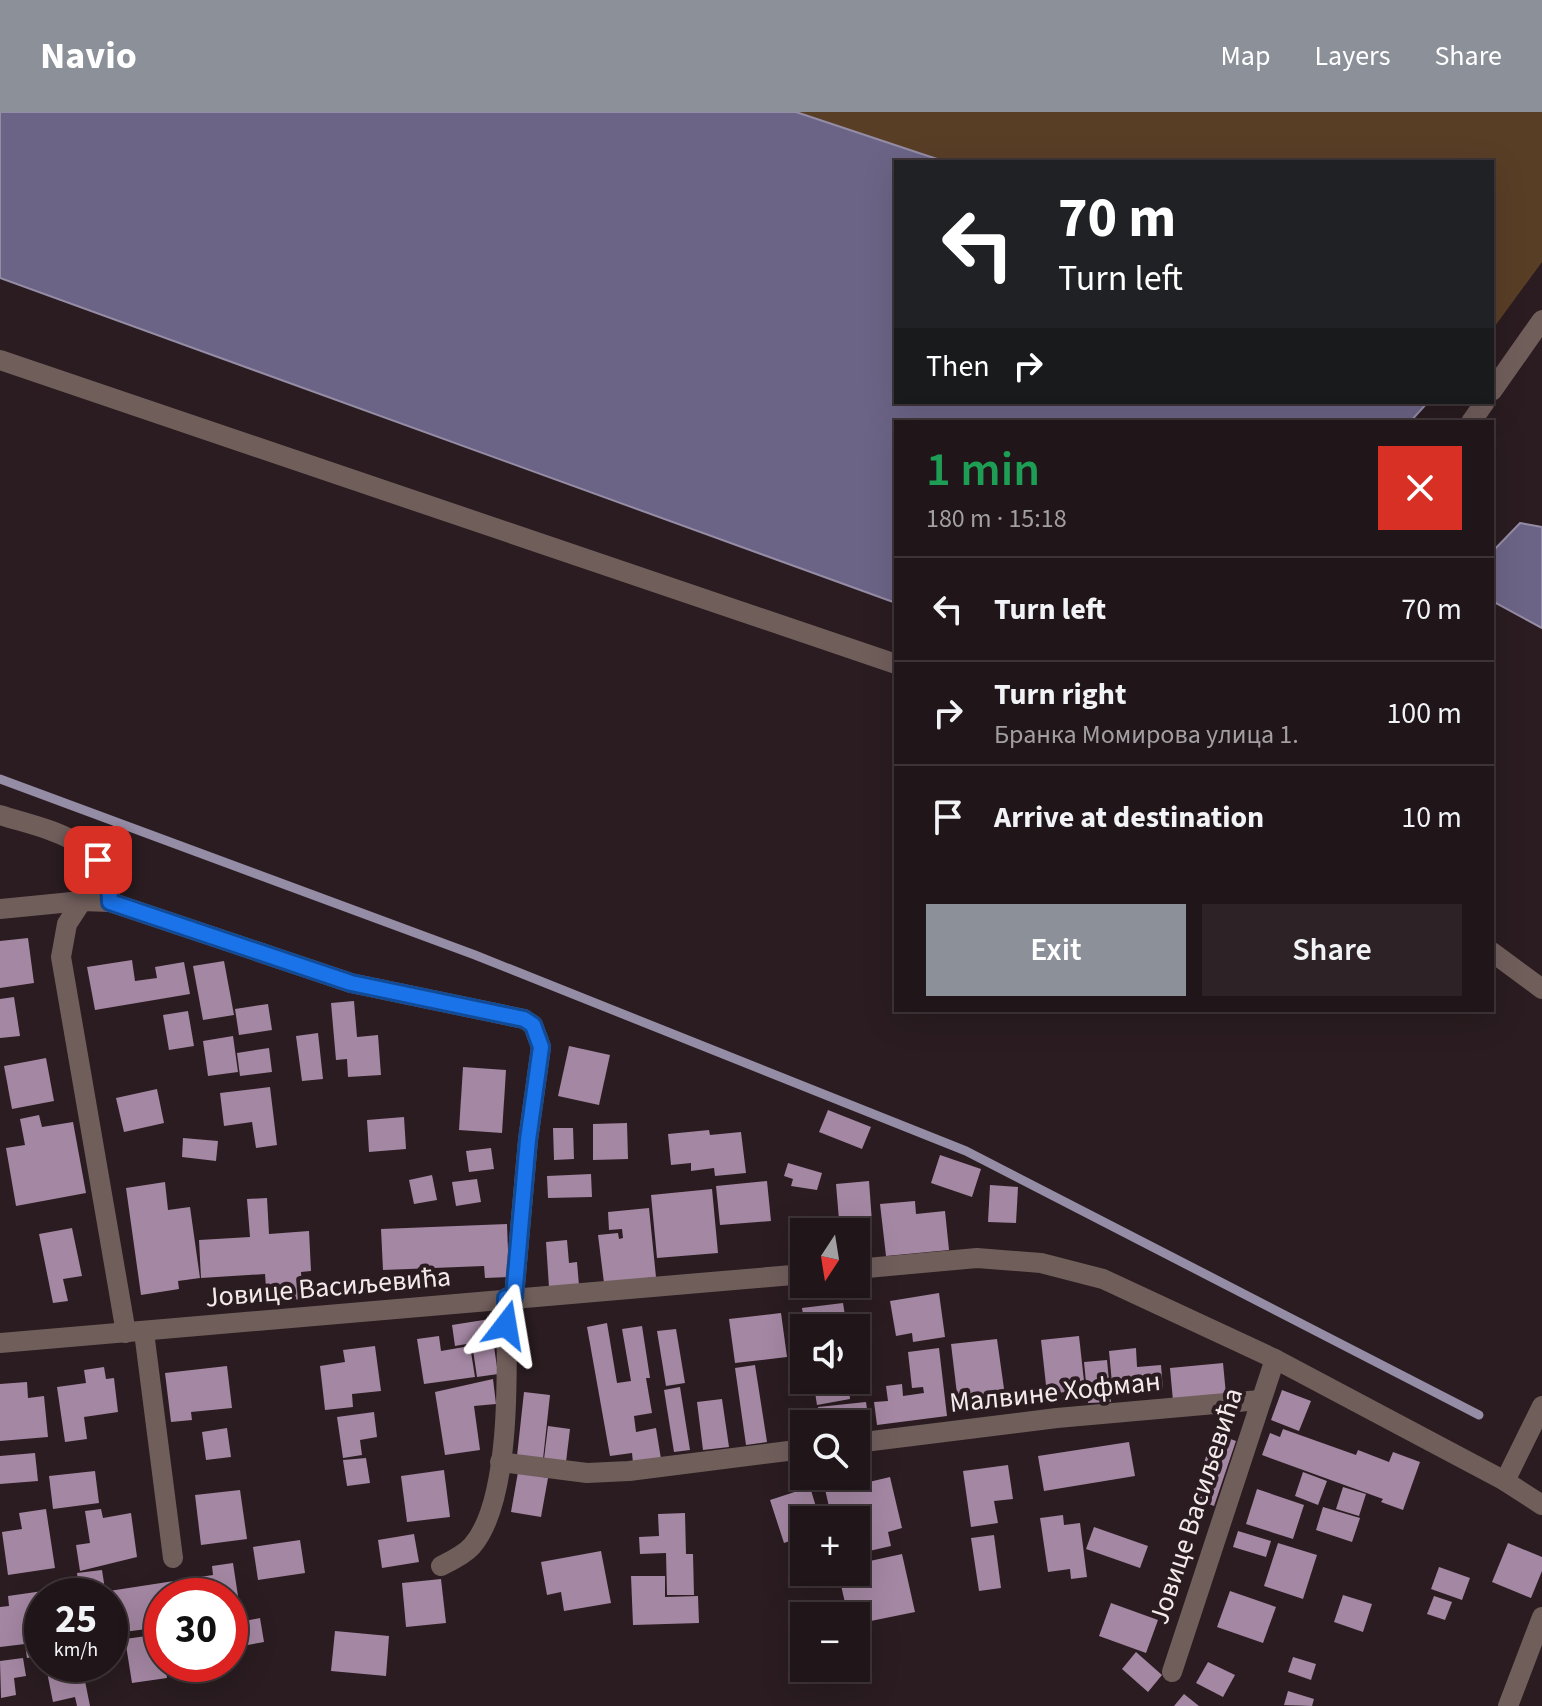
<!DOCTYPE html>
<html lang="en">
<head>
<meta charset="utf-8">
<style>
	:root { --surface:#201518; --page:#2d2225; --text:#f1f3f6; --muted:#a29fa2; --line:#3d3437; --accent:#8c9099 }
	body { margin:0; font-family:"Source Sans 3",sans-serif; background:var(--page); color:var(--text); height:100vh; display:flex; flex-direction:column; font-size:30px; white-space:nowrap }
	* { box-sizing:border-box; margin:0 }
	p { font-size:26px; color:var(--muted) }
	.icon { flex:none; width:44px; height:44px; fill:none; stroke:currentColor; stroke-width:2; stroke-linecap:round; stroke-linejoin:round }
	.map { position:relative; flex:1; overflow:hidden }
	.sheet { position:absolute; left:894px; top:308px; width:600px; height:592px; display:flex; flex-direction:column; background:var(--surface); border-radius:0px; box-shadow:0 8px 32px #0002,0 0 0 2px var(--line) }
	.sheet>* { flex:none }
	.top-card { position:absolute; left:894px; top:48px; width:600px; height:244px; border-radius:0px; box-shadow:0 8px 32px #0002,0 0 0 2px var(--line); background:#202124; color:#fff; overflow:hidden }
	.needle { width:52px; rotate:192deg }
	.controls { position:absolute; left:790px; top:1106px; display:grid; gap:16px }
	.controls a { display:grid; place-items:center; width:80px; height:80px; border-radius:0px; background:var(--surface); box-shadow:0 8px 32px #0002,0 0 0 2px var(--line); font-size:40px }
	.speed { position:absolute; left:24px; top:1466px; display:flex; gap:16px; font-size:40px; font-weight:700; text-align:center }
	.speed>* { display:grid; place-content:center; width:104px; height:104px; border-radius:50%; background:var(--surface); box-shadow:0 8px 32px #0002,0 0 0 2px var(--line); line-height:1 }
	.speed small { font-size:20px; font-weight:400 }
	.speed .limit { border:12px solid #d22; background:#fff; color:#111 }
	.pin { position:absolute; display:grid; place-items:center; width:68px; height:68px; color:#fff; margin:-34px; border-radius:16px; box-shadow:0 4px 12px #0006 }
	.me { position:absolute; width:88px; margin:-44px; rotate:14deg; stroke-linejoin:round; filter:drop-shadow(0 0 6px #0008) }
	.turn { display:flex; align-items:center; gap:28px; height:168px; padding:0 32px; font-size:36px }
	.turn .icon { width:104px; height:104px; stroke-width:2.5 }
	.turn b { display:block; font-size:56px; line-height:68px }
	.then { display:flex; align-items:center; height:76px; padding:0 32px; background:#0003; gap:16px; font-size:30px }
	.round { display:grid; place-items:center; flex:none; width:84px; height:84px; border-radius:0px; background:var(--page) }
	.summary { display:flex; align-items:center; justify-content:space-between; height:136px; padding:0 32px }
	h1 { font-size:48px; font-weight:600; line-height:60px; color:#1e9e55 }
	.action { display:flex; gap:16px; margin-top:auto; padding:16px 32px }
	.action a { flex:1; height:92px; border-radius:0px; background:var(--accent); color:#fff; font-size:32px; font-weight:600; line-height:92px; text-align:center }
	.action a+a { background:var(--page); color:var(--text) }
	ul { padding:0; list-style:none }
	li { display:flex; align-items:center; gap:24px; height:104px; padding:0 32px; border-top:2px solid var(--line) }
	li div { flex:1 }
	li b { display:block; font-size:30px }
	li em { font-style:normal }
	header { display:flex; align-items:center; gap:48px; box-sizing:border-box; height:112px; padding:0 40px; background:var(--accent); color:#fff }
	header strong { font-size:38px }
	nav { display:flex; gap:44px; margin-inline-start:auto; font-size:28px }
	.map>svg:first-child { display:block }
	.green { fill:#593e26 }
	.water { fill:#6c6486; stroke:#958ca5; stroke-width:2 }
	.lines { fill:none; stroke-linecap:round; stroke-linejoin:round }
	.stream { stroke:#958ca5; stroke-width:9 }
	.building { fill:#a487a3 }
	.minor { stroke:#705e5b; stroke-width:20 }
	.route-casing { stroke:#114b97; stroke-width:20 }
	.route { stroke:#1a73e8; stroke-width:14 }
	.labels { text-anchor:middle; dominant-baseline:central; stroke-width:8; stroke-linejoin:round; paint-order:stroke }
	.street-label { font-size:28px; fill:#f4eaec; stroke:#2a1c20 }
</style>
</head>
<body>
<header>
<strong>Navio</strong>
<nav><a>Map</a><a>Layers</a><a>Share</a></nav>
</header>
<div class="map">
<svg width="1542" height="1594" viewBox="0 0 1542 1594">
	<rect width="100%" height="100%" fill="#2a1c20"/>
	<path class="green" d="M796,0H1542V150L1492,218V50H946Z"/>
	<g class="water">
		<path d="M0,0H796L946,50H896V290H1428L1410,310H896V491L0,166Z"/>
		<path d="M1520,411L1542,415V516L1492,489V440Z"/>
	</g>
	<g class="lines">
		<path class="stream" d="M0,667L475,843L966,1039L1479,1303"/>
	</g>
	<g class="building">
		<path d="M28,826L34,871L0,876V829Z"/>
		<path d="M132,848L135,869L157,866L155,855L184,850L190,882L95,898L87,855Z"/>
		<path d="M224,849L234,903L203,908L193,854Z"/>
		<path d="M14,885L20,924L0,926V887Z"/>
		<path d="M354,889L357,925L378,923L381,963L348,965L347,947L336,948L331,891Z"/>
		<path d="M268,892L272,918L239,923L235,897Z"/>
		<path d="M188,899L194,934L169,938L163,903Z"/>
		<path d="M318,921L323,967L302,969L296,924Z"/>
		<path d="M233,924L238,960L208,964L203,929Z"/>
		<path d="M569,934L610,943L599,993L558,984Z"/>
		<path d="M269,936L272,960L240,964L237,941Z"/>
		<path d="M46,946L54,989L12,997L4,954Z"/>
		<path d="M463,955L506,958L502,1021L459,1018Z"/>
		<path d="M270,975L277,1033L256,1036L252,1010L224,1014L220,981Z"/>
		<path d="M157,977L164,1011L124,1020L116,986Z"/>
		<path d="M828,998L871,1015L862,1037L819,1020Z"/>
		<path d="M39,1003L42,1015L73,1010L86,1081L16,1094L6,1036L25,1033L20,1007Z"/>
		<path d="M404,1005L406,1037L369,1040L367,1008Z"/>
		<path d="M627,1011L628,1047L593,1048V1012Z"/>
		<path d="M553,1016H573L574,1047L554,1048Z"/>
		<path d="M709,1018L710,1023L741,1020L746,1061L715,1064L714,1056L691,1059V1051L671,1053L668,1022Z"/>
		<path d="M183,1026L218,1029L216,1049L182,1045Z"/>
		<path d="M491,1036L494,1057L469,1060L466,1039Z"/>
		<path d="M940,1043L981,1057L972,1085L931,1071Z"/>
		<path d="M788,1051L822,1061L817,1078L791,1074L793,1067L784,1064Z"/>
		<path d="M591,1062L592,1085L548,1086L547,1064Z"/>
		<path d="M432,1063L437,1088L414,1092L409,1068Z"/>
		<path d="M477,1067L481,1090L456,1094L452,1070Z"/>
		<path d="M767,1069L771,1109L720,1113L716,1074Z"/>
		<path d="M869,1069L872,1110H862L863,1128L856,1129V1120H840L836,1072Z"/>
		<path d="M165,1070L168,1098L190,1095L200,1166L178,1169L179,1177L141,1183L126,1076Z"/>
		<path d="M990,1073L1018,1075L1016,1111L988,1110Z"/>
		<path d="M712,1077L718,1141L657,1146L651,1083Z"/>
		<path d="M267,1086L269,1122L309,1119L311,1159L301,1160L303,1187L267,1189L265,1162L201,1166L199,1128L250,1125L247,1087Z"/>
		<path d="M915,1089L916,1102L945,1099L949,1138L886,1144L880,1092Z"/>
		<path d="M649,1096L656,1165L604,1171L598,1123L618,1121L619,1127L623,1126L622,1117L609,1118L608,1100Z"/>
		<path d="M828,1106L829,1120H804V1139H795L792,1108Z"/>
		<path d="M507,1112L509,1165L485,1166L484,1154L383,1158L381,1117Z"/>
		<path d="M72,1116L82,1164L63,1167L68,1189L53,1191L39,1122Z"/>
		<path d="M567,1128L569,1151L577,1150L579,1173L549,1175L546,1130Z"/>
		<path d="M939,1181L945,1225L913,1230L912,1221L896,1224L890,1189Z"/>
		<path d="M843,1191L847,1216H805L802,1196Z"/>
		<path d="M781,1201L787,1245L735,1251L729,1207Z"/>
		<path d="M490,1207L498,1262L477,1265L472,1231L455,1234L452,1213Z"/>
		<path d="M607,1211L617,1271L631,1269L622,1217L642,1214L650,1266H646L652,1301L634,1304L636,1320L656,1316L661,1347L633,1351L632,1341L610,1344L587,1215Z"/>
		<path d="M676,1217L685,1271L666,1274L657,1219Z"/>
		<path d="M439,1224L441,1239L470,1234L475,1265L424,1272L417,1227Z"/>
		<path d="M1079,1224L1085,1278L1047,1282L1041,1228Z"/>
		<path d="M997,1227L1005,1284L958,1290L951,1232Z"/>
		<path d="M375,1234L381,1279L352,1282L353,1295L325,1298L320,1254L345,1250L343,1238Z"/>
		<path d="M939,1236L947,1304L877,1313L874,1290L888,1289L886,1274L902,1272L903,1284L924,1281L923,1275L912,1276L908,1240Z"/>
		<path d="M1136,1236L1137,1255L1161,1253L1163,1278L1113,1282L1109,1239Z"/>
		<path d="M1107,1248L1111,1290L1088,1291L1084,1250Z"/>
		<path d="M1223,1251L1226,1283L1173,1289L1170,1256Z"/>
		<path d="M755,1253L767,1330L746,1333L735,1256Z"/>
		<path d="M227,1254L232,1296L191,1300L192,1308L171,1310L165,1261Z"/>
		<path d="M104,1255L106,1267L114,1266L118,1300L84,1305L87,1327L65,1330L57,1275L86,1271L84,1258Z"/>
		<path d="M493,1267L496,1292L474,1294L480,1338L445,1343L435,1280Z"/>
		<path d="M813,1268H848L850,1287L817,1293Z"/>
		<path d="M27,1270L28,1286L44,1284L48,1325L0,1329V1272Z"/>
		<path d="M680,1275L690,1338L674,1340L664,1278Z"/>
		<path d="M1282,1278L1311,1289L1299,1319L1271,1308Z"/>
		<path d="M524,1280L550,1283L543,1347L517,1344Z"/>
		<path d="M722,1287L729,1335L703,1338L697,1290Z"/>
		<path d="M866,1290L870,1319L856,1321V1312H820L818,1295Z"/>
		<path d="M374,1300L377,1325L360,1328L362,1343L343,1346L337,1305Z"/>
		<path d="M548,1314L570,1317L566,1350L544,1347Z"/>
		<path d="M227,1316L231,1345L206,1348L202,1320Z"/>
		<path d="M1283,1317L1356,1343L1358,1338L1389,1350L1393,1340L1420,1350L1403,1398L1381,1390L1383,1387L1262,1343L1270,1321L1280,1325Z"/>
		<path d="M1214,1321L1236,1329L1214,1394L1192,1386Z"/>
		<path d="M1129,1330L1135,1364L1044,1379L1038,1344Z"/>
		<path d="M35,1341L38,1369L0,1372V1344Z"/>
		<path d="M366,1346L370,1371L347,1374L343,1348Z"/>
		<path d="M1008,1353L1013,1387L994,1389L998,1411L971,1415L963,1359Z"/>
		<path d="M444,1358L450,1405L407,1410L401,1364Z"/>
		<path d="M95,1359L99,1391L53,1397L49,1364Z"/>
		<path d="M518,1360L548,1366L541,1405L511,1400Z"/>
		<path d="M1303,1360L1327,1369L1318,1393L1295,1384Z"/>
		<path d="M822,1364H845L848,1375L890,1365L902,1416L888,1420L891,1434L856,1442V1408H832Z"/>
		<path d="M810,1375L820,1408H804V1424L784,1431L770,1388Z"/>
		<path d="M1343,1375L1366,1382L1359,1404L1336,1397Z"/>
		<path d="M1257,1377L1304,1393L1293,1427L1246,1412Z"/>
		<path d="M240,1378L247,1427L201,1433L195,1383Z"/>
		<path d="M1323,1395L1360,1406L1352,1430L1316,1418Z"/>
		<path d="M46,1397L55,1456L8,1463L2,1420L22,1417L19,1401Z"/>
		<path d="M101,1397L103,1406L131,1401L137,1445L80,1459L76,1433L90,1431L85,1399Z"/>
		<path d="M685,1401L686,1442H693L694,1483H667L666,1441L640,1442L639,1425L659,1424L658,1402Z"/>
		<path d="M1063,1403L1064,1413L1080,1411L1087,1465L1071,1467L1070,1457L1048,1460L1040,1406Z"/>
		<path d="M1094,1415L1148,1434L1140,1456L1086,1437Z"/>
		<path d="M1238,1419L1271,1429L1266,1445L1233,1435Z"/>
		<path d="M414,1422L419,1450L382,1456L378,1428Z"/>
		<path d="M994,1423L1001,1476L979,1479L971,1426Z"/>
		<path d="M300,1428L305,1461L258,1468L253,1435Z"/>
		<path d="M1278,1431L1317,1443L1303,1487L1264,1474Z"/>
		<path d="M1508,1431L1542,1445V1459L1531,1486L1492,1470Z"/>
		<path d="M601,1439L611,1491L564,1499L561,1480L547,1483L541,1450Z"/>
		<path d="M902,1442L915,1500L856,1512V1504H848L838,1460H856V1452Z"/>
		<path d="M233,1451L241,1504L230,1505V1484H162V1515L116,1521L109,1479L213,1463L212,1454Z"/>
		<path d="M1439,1455L1470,1466L1462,1488L1431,1477Z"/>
		<path d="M102,1458L106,1484H80L77,1461Z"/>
		<path d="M631,1464H665V1485L698,1484L699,1511L633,1513Z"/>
		<path d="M441,1467L446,1511L406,1515L402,1471Z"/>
		<path d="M43,1479L42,1543L27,1546L25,1532L0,1535V1495L9,1494L8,1484Z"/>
		<path d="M1230,1479L1276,1495L1263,1531L1217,1515Z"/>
		<path d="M1343,1483L1372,1492L1363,1520L1334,1510Z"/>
		<path d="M1434,1484L1452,1490L1445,1508L1427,1502Z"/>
		<path d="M1111,1491L1158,1508L1146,1541L1099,1524Z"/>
		<path d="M260,1506L264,1530L231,1536L230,1512Z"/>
		<path d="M335,1519L389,1524L386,1564L331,1559Z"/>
		<path d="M161,1522L162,1552H165L167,1566L132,1571L125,1527Z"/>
		<path d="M1136,1540L1162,1563L1148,1580L1122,1557Z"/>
		<path d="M1293,1545L1316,1552L1311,1568L1288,1560Z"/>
		<path d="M23,1546L26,1564L14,1566L16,1583L1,1586L0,1549Z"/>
		<path d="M1208,1550L1235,1563L1223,1585L1196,1571Z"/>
		<path d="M82,1554L90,1594H77L75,1585L53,1590L47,1560Z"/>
		<path d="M1288,1579L1314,1587L1312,1594L1284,1593Z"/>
		<path d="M1184,1582L1199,1594H1174Z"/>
	</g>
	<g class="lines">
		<g class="minor">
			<path d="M0,248L896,552"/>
			<path d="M1492,279L1542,208"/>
			<path d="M1471,310L1485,290"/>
			<path d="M0,703C51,719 107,726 110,790"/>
			<path d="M82,789L67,812L61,845L126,1221"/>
			<path d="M0,797L82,789L110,790L351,871L524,907L533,913L541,935L528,1028L514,1185"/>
			<path d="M1492,840L1542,877"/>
			<path d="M856,1157L977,1146L1041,1151L1103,1167L1275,1247L1505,1369L1542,1393"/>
			<path d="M144,1220L173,1446"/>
			<path d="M0,1231L804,1162"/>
			<path d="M856,1331L1057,1306L1260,1288"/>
			<path d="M500,1350L587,1361L629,1359L804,1337"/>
			<path d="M1505,1369L1542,1294"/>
			<path d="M441,1454C451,1449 464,1443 472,1434C513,1387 507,1247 506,1186"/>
			<path d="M1172,1560L1275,1247"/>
			<path d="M1508,1594L1542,1505"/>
		</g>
	</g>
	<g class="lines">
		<g class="route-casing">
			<path id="route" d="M98,748L109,769L110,790L351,871L524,907L533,913L541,935L528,1028L514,1185L506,1186V1213"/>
		</g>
		<use href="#route" class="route"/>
	</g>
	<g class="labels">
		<g class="street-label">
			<text transform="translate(328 1175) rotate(-5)">Јовице Васиљевића</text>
			<text transform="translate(1055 1280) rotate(-6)">Малвине Хофман</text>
			<text transform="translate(1196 1394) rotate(-72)">Јовице Васиљевића</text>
		</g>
	</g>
</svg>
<div class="controls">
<a><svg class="needle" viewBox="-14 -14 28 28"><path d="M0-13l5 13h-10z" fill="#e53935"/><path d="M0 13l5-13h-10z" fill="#a29fa2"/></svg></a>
<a><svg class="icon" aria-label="sound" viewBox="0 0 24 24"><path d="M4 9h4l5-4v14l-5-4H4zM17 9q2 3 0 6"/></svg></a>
<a><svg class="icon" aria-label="search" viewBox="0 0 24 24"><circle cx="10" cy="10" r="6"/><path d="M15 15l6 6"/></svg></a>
<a>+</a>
<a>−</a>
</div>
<div class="speed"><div>25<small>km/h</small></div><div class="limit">30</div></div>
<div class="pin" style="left:98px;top:748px;background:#d93025"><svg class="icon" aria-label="arrive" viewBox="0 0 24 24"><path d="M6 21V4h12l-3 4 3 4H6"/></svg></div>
<svg class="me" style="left:506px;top:1213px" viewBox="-20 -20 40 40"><path d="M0-17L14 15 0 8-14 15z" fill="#1a73e8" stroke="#fff" stroke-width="4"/></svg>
<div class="top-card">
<div class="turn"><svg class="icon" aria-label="left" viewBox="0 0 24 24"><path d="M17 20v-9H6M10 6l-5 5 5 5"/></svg><div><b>70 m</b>Turn left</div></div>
<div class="then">Then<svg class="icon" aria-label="right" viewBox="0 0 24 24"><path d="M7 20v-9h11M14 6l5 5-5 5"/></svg></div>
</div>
<section class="sheet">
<div class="summary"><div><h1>1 min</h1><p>180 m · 15:18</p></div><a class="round" style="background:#d93025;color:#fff"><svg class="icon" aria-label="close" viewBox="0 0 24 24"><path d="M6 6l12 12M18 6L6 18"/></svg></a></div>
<ul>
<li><svg class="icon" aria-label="left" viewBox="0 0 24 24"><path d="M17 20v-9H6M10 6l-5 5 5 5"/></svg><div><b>Turn left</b></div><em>70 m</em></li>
<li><svg class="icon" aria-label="right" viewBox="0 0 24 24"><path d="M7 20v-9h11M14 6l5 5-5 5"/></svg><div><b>Turn right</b><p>Бранка Момирова улица 1.</p></div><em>100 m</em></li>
<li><svg class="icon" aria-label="arrive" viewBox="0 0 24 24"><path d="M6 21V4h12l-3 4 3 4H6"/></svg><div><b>Arrive at destination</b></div><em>10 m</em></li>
</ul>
<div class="action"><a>Exit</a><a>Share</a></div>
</section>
</div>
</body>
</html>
